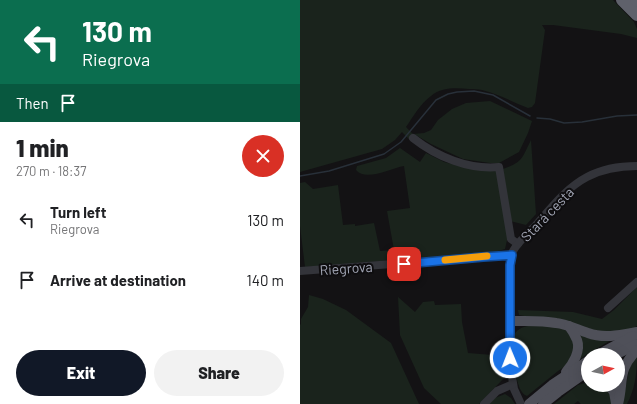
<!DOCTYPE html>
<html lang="en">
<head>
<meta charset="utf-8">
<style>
	:root { --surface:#fff; --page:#f2f2f2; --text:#202124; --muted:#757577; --accent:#111827 }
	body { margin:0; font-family:Barlow,sans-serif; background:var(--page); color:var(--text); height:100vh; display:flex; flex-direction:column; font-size:15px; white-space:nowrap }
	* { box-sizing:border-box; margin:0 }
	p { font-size:13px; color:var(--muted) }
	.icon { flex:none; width:22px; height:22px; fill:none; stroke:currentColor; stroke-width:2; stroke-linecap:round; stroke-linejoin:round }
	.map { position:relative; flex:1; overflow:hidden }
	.sheet { display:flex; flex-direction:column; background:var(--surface); width:300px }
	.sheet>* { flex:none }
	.top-card { background:#0b6e4f; color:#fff; overflow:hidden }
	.needle { width:26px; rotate:82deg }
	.fabs { position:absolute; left:281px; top:348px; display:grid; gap:8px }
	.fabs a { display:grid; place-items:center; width:44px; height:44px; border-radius:50%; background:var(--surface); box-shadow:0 4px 16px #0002; font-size:20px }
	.pin { position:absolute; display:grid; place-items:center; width:34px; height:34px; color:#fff; margin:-17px; border-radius:8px; box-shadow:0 2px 6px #0006 }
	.me { position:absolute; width:44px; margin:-22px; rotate:359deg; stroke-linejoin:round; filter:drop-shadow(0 0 3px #0008) }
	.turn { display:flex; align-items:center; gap:14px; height:84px; padding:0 16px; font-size:18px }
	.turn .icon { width:52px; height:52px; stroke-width:2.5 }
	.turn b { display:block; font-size:28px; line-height:34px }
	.then { display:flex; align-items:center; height:38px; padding:0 16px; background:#0003; gap:8px; font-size:15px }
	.round { display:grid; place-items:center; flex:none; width:42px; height:42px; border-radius:21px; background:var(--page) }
	.summary { display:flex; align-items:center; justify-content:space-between; height:68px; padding:0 16px }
	h1 { font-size:24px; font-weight:800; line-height:30px }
	.cta { display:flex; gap:8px; margin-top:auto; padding:8px 16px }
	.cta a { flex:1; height:46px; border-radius:24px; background:var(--accent); color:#fff; font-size:16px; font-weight:800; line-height:46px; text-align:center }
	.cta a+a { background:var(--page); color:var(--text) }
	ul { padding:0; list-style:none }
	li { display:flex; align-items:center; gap:12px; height:60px; padding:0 16px }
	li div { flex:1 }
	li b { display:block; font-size:15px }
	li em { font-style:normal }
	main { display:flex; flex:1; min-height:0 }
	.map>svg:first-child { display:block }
	.green { fill:#1a231c }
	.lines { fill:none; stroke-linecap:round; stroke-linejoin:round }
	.stream { stroke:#283039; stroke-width:1.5 }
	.minor { stroke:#33343a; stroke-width:8 }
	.major { stroke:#4f5059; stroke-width:10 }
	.highway { stroke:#5f616b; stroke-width:12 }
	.route-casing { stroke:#114b97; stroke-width:10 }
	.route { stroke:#1a73e8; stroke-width:7 }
	.slow { stroke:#f59e0b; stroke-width:7 }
	.labels { text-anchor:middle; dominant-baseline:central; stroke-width:4; stroke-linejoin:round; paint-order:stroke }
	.street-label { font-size:14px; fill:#a3a7b6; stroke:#0e0d0f }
</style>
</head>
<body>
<main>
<section class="sheet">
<div class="top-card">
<div class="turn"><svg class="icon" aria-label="left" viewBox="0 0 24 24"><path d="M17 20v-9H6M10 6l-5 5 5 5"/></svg><div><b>130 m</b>Riegrova</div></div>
<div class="then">Then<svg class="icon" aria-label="arrive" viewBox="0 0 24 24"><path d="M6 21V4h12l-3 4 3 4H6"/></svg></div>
</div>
<div class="summary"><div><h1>1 min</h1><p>270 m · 18:37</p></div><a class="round" style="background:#d93025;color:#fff"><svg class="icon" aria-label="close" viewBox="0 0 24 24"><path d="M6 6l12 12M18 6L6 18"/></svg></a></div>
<ul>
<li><svg class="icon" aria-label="left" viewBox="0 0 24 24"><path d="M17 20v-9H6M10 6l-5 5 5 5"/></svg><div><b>Turn left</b><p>Riegrova</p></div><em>130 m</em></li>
<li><svg class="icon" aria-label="arrive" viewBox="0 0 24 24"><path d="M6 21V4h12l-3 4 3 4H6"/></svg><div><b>Arrive at destination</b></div><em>140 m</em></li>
</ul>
<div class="cta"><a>Exit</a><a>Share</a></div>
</section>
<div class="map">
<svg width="337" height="404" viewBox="0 0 337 404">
	<rect width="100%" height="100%" fill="#131214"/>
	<g class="green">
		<path d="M0,0H313L334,22L337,29V38L321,34L253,25H242L245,30L235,103L232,107L228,108C213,102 198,94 182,90C178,89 173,89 169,89C156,88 142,87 131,96C120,104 113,117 106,127L113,134L124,133L131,130L138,120L152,109L166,103L190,101L232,121L228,133L219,152L199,163H190L163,159L131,144L114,134L109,139L102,132L95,140L82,149L0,172Z"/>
		<path d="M231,140L236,214L226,225L210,221L203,169C223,162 222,158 231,140Z"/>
		<path d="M100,148L120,162L126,153L144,162L163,167L196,170L207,229V240L205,249L195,252L5,267L0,226V183L5,182L13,189L38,185L43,225L55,224V226L74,223L80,251L94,250L87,211L110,208L104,166C91,168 66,182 56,170L57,166L86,158Z"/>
		<path d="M337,287V326L331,329L315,333L298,331L219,315L218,310L273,312L302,319L314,310Z"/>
		<path d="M9,295L23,299L46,310L91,343L119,404H0V325L1,324V319L8,307Z"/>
		<path d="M98,297L115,312L123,302L134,301L135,305L161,304L162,322L168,353L205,356L204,378L179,404H141L124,388L100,335Z"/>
		<path d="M247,325C267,330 268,327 275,347L268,364L258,371L227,396C225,395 223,394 222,392C216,385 211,349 213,340C213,337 215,333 217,331C224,324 238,325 247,325Z"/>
		<path d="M275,332L311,340L286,355L280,359L278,358Z"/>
		<path d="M337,356C337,373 335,389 327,404H322L330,365Z"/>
		<path d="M288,382V385H305L309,389L313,404H281L278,401L274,404H254L278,385Z"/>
		<path d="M205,394L211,398L215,404H189L195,398Z"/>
	</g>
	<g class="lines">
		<g class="stream">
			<path d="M237,118L250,119L264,123L282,122L317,116L337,115"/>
			<path d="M0,176L29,171L84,154L101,142L136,100L148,94L157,92L174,91L193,95L230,116"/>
		</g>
		<g class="minor">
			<path d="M113,138C137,157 169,170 199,167L211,239L218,244"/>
			<path d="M0,271L211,255"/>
			<path d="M308,308L337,282"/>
			<path d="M220,402L214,389L211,371L210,350V265C210,260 211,255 213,251C219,241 228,233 236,225C251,208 266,188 287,177C302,169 320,166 337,166"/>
			<path d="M184,404L197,391L213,384"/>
		</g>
		<g class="major">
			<path d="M210,321C225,321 241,320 256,323C267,324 278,330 288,333C304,339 321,335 337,332"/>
			<path d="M298,355L333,336"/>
			<path d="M315,355L337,344"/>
			<path d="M266,372C273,364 281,351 277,340C275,335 272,330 269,326"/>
			<path d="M309,385L314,392L316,403"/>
			<path d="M229,404L252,385L288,361"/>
			<path d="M243,404L258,392L288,371"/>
			<path d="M318,404C324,381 317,370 337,350"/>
		</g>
		<g class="highway">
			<path d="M322,0L337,15"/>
			<path d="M336,0L337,1"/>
		</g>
	</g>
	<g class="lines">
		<g class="route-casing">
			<path id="route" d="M104,264L183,257L212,255L210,265V358"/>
		</g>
		<use href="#route" class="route"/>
		<path class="slow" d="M145,260L187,256"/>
	</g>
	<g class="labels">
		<g class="street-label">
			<text transform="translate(247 214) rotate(-46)">Stará cesta</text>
			<text transform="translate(46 268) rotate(-4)">Riegrova</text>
		</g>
	</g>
</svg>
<div class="fabs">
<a><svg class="needle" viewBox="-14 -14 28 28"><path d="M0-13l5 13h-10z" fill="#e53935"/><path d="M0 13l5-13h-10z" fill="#757577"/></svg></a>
</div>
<div class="pin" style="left:104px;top:264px;background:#d93025"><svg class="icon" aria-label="arrive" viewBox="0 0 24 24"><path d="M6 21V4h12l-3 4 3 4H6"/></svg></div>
<svg class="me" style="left:210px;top:358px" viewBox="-20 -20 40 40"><circle r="17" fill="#1a73e8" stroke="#fff" stroke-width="3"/><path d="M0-11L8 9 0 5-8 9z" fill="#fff"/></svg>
</div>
</main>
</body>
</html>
